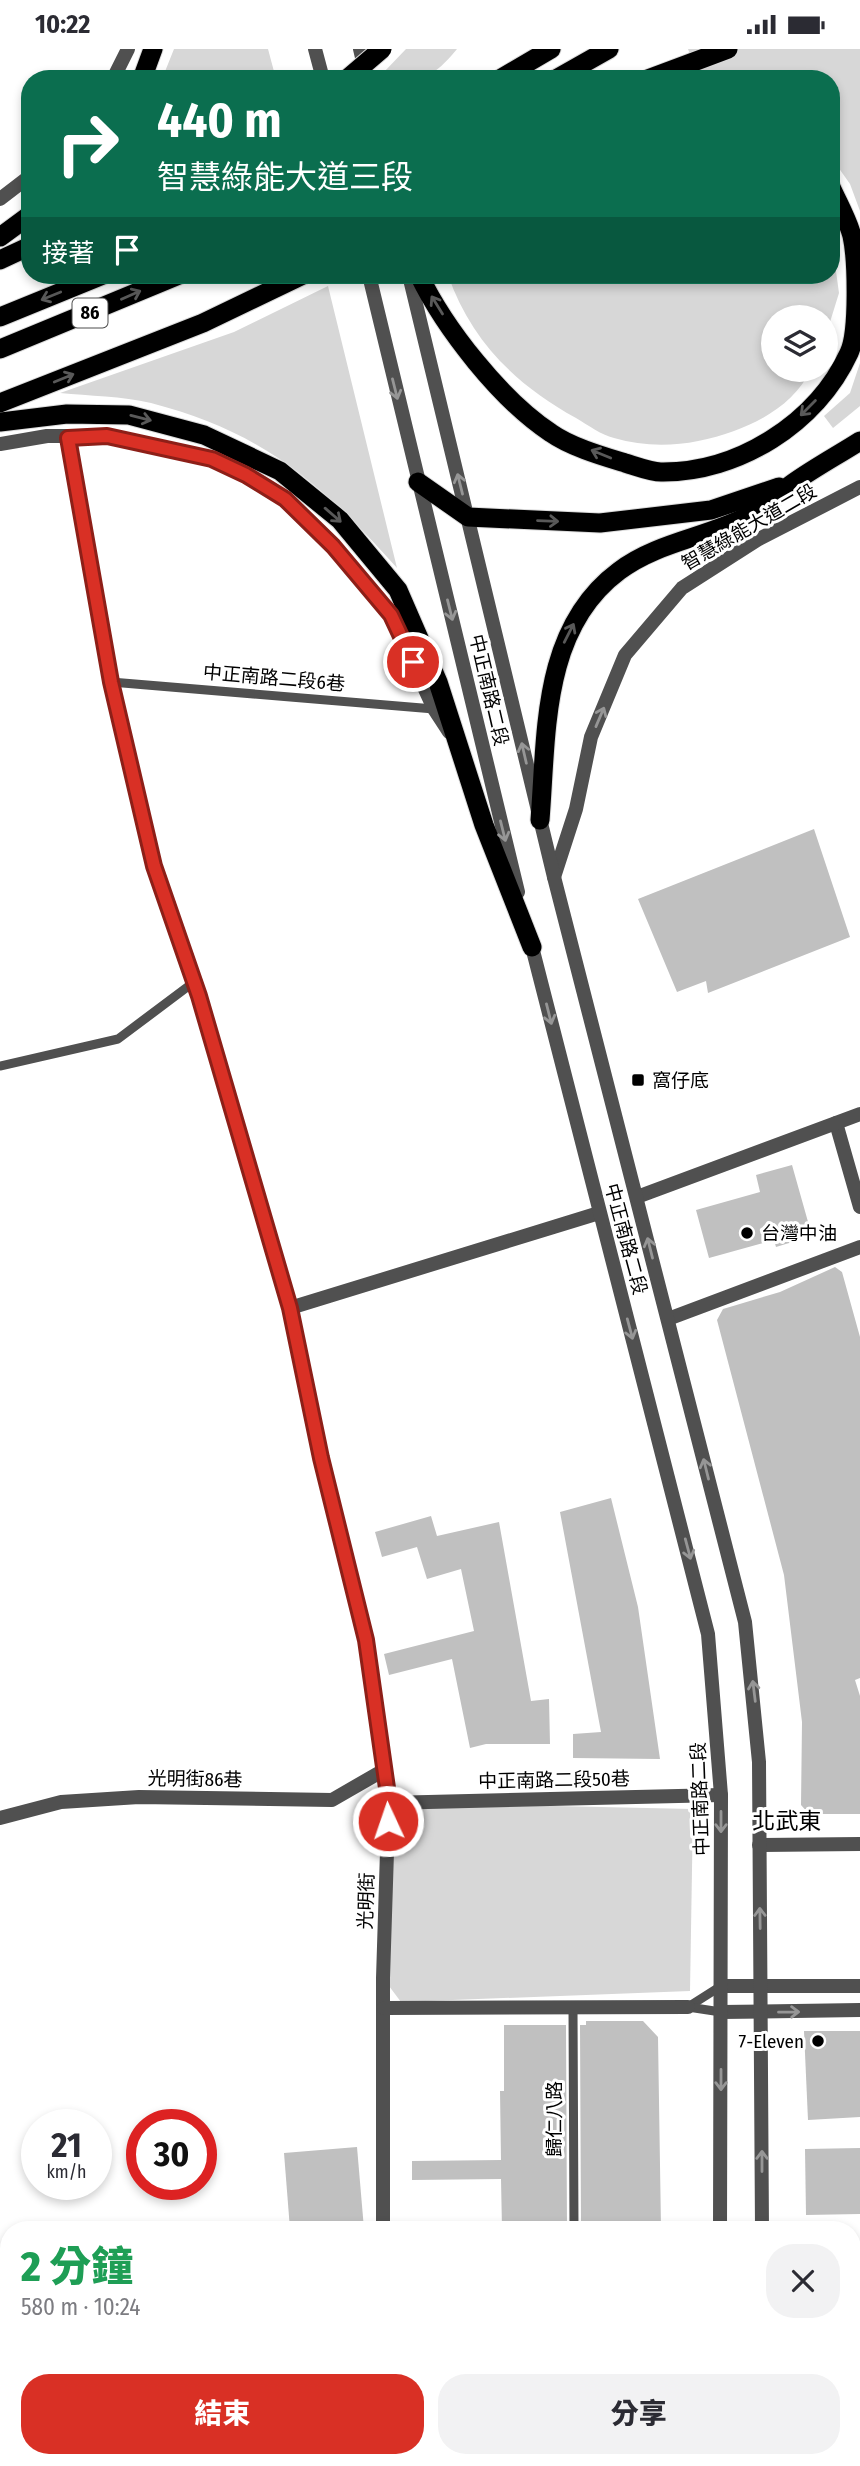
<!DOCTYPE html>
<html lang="zh-TW">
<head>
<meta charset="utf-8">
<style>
	:root { --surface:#fff; --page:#f2f2f3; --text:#2b2b33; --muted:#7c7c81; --accent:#d93025 }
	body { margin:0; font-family:"Fira Sans Condensed","Noto Sans TC",sans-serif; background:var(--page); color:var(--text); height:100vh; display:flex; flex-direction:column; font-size:26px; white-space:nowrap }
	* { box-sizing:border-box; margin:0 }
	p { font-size:23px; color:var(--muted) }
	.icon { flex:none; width:38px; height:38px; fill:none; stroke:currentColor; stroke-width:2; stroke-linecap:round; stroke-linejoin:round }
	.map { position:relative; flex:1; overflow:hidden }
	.drawer { position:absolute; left:0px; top:2172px; width:861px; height:247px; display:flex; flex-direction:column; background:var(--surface); border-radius:28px 28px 0 0; box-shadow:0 4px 10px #0003 }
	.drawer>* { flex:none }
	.top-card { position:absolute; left:21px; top:21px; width:819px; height:214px; border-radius:28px; box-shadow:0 4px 10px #0003; background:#0b6e4f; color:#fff; overflow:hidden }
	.tools { position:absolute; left:761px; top:256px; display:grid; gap:14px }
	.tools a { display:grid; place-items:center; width:77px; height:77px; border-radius:50%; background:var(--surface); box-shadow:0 4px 10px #0003; font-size:35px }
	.speed { position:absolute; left:21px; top:2060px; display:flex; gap:14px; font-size:35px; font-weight:700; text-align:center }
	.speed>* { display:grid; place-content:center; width:91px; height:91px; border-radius:50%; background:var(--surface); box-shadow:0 4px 10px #0003; line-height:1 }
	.speed small { font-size:18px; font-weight:400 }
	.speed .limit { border:10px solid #d22; background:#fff; color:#111 }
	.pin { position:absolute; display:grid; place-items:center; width:60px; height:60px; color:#fff; margin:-30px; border:4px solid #fff; border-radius:50%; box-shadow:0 2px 7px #0007 }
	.me { position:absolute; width:77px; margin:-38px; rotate:357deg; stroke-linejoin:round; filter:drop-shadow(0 0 5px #0008) }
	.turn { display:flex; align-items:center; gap:24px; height:147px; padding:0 21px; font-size:32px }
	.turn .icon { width:91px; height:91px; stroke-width:2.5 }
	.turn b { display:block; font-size:49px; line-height:60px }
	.then { display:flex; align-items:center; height:66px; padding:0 21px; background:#0003; gap:14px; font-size:26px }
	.round { display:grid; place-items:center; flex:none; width:74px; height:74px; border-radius:28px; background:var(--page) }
	.head { display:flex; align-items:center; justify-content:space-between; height:119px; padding:0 21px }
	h1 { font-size:42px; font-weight:800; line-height:52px; color:#1e9e55 }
	.button { display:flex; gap:14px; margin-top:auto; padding:14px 21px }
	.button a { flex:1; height:80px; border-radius:28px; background:var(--accent); color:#fff; font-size:28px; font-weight:800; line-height:80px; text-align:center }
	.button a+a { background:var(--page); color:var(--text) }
	.status { display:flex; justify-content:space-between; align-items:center; height:49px; padding:0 35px; background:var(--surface); direction:ltr }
	.status svg { height:19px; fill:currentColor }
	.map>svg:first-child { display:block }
	.green { fill:#d7d7d7 }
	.building { fill:#c0c0c0 }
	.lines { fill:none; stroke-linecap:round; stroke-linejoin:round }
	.trunk-casing { stroke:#dbdbdb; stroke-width:21 }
	.service { stroke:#505050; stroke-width:9 }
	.minor { stroke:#505050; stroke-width:14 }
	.tertiary { stroke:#505050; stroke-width:14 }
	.trunk { stroke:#000; stroke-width:19 }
	.trunk-bridge-casing { stroke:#dbdbdb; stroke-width:21; stroke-linecap:butt }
	.trunk-bridge { stroke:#000; stroke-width:19 }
	.oneway { stroke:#595959 }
	.oneway2 { stroke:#969696 }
	.route-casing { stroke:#8d1f18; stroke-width:18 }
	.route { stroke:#d93025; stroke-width:12 }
	.poi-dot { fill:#000; stroke:#fff; stroke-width:2.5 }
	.labels { text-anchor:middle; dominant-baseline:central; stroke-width:6; stroke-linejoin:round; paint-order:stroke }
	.shield { fill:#fff; stroke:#4c4c4c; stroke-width:2 }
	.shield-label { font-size:18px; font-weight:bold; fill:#000 }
	.street-label { font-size:19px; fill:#000; stroke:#fff }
	.poi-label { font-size:19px; fill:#000; stroke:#fff; text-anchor:start }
	.quarter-label { font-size:23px; fill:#000; stroke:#fff }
</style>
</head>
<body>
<div class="status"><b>10:22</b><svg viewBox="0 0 49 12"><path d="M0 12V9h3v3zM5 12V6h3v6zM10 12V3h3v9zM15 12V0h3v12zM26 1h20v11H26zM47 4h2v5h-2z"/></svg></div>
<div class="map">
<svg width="860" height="2417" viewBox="0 0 860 2417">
	<rect width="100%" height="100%" fill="#fff"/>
	<g class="green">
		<path d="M174,0H268L276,30H162Z"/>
		<path d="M406,0H457C431,31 425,30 386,30L384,23Z"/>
		<path d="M688,0H860V162L850,135L831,108V30H699Z"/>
		<path d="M831,186L839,244L826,286V268H774V320H811C797,351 765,371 734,382C696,396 654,401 614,389C601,386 588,376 576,369C516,336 471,292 448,226H831Z"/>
		<path d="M328,237L397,519C321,434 263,383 151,354C122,347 89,347 60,344L234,283Z"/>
		<path d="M860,314V357L833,379L824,367L850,344Z"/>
		<path d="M407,1754L693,1760L690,1942L401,1953L383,1929L388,1771Z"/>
	</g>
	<g class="building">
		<path d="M814,780L850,888L708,944L706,932L677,943L638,850Z"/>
		<path d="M792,1116L812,1187L776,1198L774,1191L709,1209L696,1161L760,1143L756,1126Z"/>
		<path d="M835,1218L842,1223L860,1288V1629L855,1631L860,1647V1765H809L801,1756L802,1673L784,1526L717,1271L723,1260L780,1243Z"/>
		<path d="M611,1449L638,1558L660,1710L573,1709V1685L601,1683L560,1463Z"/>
		<path d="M431,1467L437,1487L499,1473L531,1652L549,1650L550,1695H486L470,1699L452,1610L389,1626L384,1605L474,1582L461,1520L427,1530L417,1498L382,1508L375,1483Z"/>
		<path d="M586,1972H643L658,1988L661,2180H581L580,1976H586Z"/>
		<path d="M504,1976H566L567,2180H502L501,2130L412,2131V2112L501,2111L500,2042H504Z"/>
		<path d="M804,1982H860V2068L808,2071Z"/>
		<path d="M357,2098L364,2180H290L284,2104Z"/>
		<path d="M860,2099V2165L806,2166L805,2100Z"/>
	</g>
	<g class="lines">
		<g class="trunk-casing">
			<g id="trunk">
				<path d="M142,30L153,0"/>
				<path d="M500,30L551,0"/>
				<path d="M556,30L609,0"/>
				<path d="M648,30L728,0"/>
				<path d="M0,188L30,166"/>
				<path d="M0,211L30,197"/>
				<path d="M419,226C445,280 501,351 551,384C571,398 602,407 625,414C636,417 650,423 661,423C738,424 817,374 849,304C859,283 857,210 852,187C848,171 838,154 831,138"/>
				<path d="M0,268L103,226"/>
				<path d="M0,300L179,226"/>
				<path d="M0,354L203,274L303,226"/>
				<path d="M0,373L67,365L129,366L204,386L280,422L340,471L398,541L438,633L484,776L532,898"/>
				<path d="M418,433L468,468L600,474L711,461L779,438"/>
				<path d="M540,771C547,684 541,580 619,522C657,493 708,488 750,466C765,458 779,444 793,434C814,419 838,406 860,392"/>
			</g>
		</g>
		<g class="service">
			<path d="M111,633L434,660"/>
			<path d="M0,1017L118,990L194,933"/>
			<path d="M688,1958L721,1937"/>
			<path d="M688,1958L721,1963"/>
			<path d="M573,1959L574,2180"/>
		</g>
		<g class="minor">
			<path d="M113,30L128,0"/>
			<path d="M0,150L30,127"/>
			<path d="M67,389L111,633L154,817L199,947L290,1259L321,1409L366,1591L387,1739L388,1771L383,1929V2180"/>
			<path d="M0,395L47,387H107L212,410L246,426L285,450L333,497L391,566L434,660L449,683"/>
			<path d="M554,828L576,760L591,688L625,606L682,539L757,491L860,438"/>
			<path d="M836,1074L860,1158"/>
			<path d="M637,1148L860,1065"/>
			<path d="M290,1259L599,1164"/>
			<path d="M668,1270L860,1198"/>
			<path d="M387,1754L721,1746"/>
			<path d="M0,1769L61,1753L139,1748L332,1751L384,1721"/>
			<path d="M759,1796L860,1795"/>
			<path d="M721,1937H860"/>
			<path d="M384,1959L688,1958"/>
			<path d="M721,1963L860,1961"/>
			<path d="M852,2375H860"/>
			<path d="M382,2417V2410"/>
		</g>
		<g class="tertiary">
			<path d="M315,0L323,30"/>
			<path d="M360,0L367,30"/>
			<path d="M369,226L518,843"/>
			<path d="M409,226L554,828L745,1573L759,1713L762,2180"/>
			<path d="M530,890L708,1585L721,1746L720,2180"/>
			<path d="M720,2417V2410"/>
			<path d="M763,2417V2410"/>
		</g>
		<use href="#trunk" class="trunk"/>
		<g class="trunk-bridge-casing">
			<path id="trunk-bridge" d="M347,30L382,0"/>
		</g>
		<use href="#trunk-bridge" class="trunk-bridge"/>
	</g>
	<defs><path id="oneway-shaft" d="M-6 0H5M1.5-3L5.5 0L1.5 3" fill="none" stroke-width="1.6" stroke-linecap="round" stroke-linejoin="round" transform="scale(1.75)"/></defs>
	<g class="oneway">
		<use href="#oneway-shaft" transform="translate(131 246) rotate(-24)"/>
		<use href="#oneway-shaft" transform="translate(51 247) rotate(158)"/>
		<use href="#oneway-shaft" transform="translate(437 256) rotate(-122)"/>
		<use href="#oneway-shaft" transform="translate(64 329) rotate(-22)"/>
		<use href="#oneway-shaft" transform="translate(808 359) rotate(135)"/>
		<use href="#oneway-shaft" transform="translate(141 369) rotate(14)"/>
		<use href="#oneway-shaft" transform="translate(601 405) rotate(-158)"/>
		<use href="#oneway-shaft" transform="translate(333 466) rotate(41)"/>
		<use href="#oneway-shaft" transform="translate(548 472) rotate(2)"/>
		<use href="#oneway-shaft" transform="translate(569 584) rotate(-63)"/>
	</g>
	<g class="oneway2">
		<use href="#oneway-shaft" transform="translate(395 340) rotate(76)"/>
		<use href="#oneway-shaft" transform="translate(460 435) rotate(-104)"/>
		<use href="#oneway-shaft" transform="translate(450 561) rotate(76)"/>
		<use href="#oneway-shaft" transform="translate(600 668) rotate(-67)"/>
		<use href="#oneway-shaft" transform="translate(524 704) rotate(-103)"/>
		<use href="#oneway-shaft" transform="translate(503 782) rotate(76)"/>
		<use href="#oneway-shaft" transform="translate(549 965) rotate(76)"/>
		<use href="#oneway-shaft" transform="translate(650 1199) rotate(-104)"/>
		<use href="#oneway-shaft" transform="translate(630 1280) rotate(75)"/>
		<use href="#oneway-shaft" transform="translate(706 1420) rotate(-104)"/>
		<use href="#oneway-shaft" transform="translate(688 1500) rotate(75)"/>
		<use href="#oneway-shaft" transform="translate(754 1642) rotate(-97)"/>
		<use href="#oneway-shaft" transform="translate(721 1773) rotate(90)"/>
		<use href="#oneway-shaft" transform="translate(760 1869) rotate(-91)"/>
		<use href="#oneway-shaft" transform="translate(789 1963) rotate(-1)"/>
		<use href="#oneway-shaft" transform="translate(721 2031) rotate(90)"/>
		<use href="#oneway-shaft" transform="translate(762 2112) rotate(-90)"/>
	</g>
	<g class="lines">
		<g class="route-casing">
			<path id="route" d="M388,1772L387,1739L366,1591L321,1409L290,1259L199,947L154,817L111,633L68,389L107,387L212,410L246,426L285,450L333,497L391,566L413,613"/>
		</g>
		<use href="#route" class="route"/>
	</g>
	<g class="poi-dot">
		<rect x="631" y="1024" width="14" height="14" rx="3.5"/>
		<circle cx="747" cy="1184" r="7"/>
		<circle cx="818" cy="1992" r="7"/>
	</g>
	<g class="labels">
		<rect class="shield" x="72.5" y="249.5" width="35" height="29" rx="5"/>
		<g class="shield-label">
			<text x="90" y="264">86</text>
		</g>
		<g class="street-label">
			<text transform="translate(749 478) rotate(-30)">智慧綠能大道二段</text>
			<text transform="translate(274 629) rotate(5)">中正南路二段6巷</text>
			<text transform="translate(489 641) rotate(77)">中正南路二段</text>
			<text transform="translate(626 1190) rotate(75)">中正南路二段</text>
			<text transform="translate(195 1730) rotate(1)">光明街86巷</text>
			<text transform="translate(554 1731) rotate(-1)">中正南路二段50巷</text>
			<text transform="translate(700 1750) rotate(-92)">中正南路二段</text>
			<text transform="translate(366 1852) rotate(-88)">光明街</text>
			<text transform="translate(554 2070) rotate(-90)">歸仁八路</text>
		</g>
		<g class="poi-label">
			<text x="652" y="1031">窩仔底</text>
			<text x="761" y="1184">台灣中油</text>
			<text x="804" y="1992" text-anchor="end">7-Eleven</text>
		</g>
		<g class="quarter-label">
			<text x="787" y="1772">北武東</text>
		</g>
	</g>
</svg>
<div class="tools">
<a><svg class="icon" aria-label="layers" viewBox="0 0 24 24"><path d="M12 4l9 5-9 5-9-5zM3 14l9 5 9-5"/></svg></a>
</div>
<div class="speed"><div>21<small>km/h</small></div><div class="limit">30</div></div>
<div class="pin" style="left:413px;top:613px;background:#d93025"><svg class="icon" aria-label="arrive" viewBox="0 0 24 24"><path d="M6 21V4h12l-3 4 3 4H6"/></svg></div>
<svg class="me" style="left:388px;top:1772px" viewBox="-20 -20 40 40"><circle r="17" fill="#d93025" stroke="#fff" stroke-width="3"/><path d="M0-11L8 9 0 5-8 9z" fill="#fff"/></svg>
<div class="top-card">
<div class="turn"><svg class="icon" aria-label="right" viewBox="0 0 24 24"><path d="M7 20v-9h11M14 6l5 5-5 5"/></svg><div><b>440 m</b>智慧綠能大道三段</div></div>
<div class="then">接著<svg class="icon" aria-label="arrive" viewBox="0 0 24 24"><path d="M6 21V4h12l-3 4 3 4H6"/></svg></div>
</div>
<section class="drawer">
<div class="head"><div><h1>2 分鐘</h1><p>580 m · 10:24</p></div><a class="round"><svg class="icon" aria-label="close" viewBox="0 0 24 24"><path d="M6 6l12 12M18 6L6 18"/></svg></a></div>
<div class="button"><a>結束</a><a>分享</a></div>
</section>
</div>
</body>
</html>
